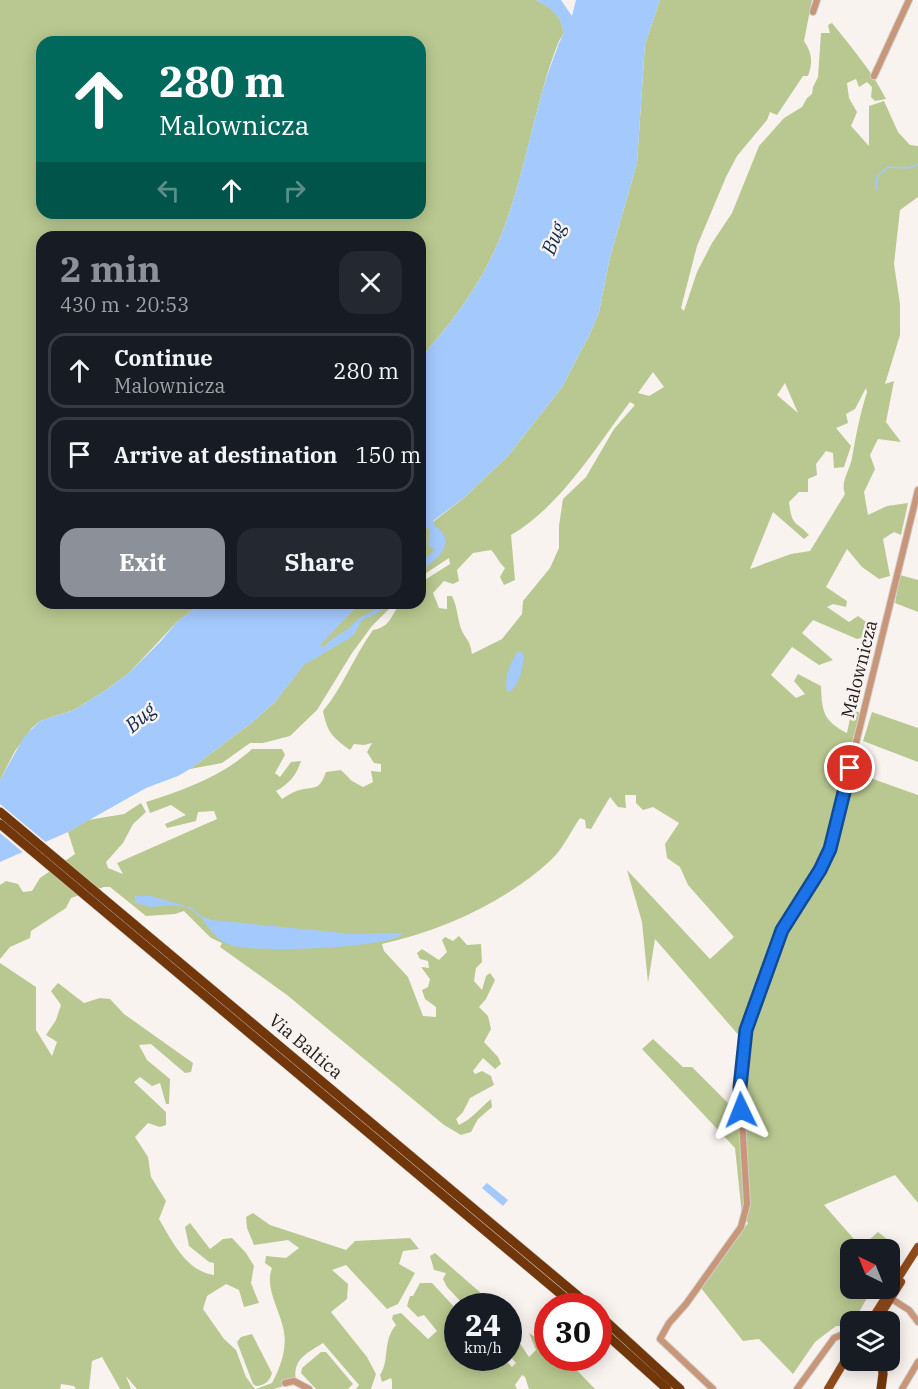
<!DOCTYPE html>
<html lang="en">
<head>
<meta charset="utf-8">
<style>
	:root { --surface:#171b24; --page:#242831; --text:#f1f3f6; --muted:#9ea1a6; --line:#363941; --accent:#8c9099 }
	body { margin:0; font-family:"IBM Plex Serif",serif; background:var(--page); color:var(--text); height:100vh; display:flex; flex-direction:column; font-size:22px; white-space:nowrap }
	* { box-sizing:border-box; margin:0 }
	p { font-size:20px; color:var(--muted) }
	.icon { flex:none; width:33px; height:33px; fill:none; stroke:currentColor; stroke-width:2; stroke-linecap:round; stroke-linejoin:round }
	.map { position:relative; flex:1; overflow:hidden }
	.panel { position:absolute; left:36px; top:231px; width:390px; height:378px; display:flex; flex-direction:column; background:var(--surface); border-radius:18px; box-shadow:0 3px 15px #0003 }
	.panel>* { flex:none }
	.top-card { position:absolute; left:36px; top:36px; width:390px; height:183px; border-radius:18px; box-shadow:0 3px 15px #0003; background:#00695c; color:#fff; overflow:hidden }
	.needle { width:39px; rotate:317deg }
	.tools { position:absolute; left:840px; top:1239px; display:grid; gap:12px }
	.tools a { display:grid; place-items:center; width:60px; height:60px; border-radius:12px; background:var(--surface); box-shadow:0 3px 15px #0003; font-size:30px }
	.speed { position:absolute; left:444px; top:1293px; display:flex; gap:12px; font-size:30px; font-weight:700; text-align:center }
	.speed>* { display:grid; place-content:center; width:78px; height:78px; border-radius:50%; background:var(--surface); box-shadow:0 3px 15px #0003; line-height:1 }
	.speed small { font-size:15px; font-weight:400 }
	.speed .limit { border:9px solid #d22; background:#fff; color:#111 }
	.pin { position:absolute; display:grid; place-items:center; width:51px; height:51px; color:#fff; margin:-26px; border:3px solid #fff; border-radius:50%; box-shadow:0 2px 6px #0007 }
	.me { position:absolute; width:66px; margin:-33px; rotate:358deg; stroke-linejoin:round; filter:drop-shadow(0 0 4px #0008) }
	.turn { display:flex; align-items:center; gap:21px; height:126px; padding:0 24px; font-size:27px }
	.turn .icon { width:78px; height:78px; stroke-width:2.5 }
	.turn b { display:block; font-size:42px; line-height:51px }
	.lanes { display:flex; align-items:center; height:57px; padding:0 24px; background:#0003; justify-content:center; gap:30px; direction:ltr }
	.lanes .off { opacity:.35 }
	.round { display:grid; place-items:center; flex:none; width:63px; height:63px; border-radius:18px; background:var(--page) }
	.summary { display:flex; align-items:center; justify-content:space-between; height:102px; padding:0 24px }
	h1 { font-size:36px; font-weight:700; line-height:45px; color:var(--accent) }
	.primary-button { display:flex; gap:12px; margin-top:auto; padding:12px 24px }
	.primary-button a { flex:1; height:69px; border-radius:18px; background:var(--accent); color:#fff; font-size:24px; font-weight:700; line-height:69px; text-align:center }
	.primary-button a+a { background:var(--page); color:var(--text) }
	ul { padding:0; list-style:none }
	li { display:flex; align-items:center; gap:18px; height:75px; margin:0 12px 9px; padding:0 12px; border:3px solid var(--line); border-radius:18px }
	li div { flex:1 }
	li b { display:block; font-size:22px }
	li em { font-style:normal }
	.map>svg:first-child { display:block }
	.green { fill:#b9c890; fill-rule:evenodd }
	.water { fill:#a4c9fc }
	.pier { fill:#f9f3f0 }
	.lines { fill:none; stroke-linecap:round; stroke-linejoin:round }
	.stream { stroke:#a4c9fc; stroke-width:1.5 }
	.minor-casing { stroke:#d2cdca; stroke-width:8 }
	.major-casing { stroke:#d2cdca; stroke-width:9 }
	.highway-casing { stroke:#d2cdca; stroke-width:10 }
	.minor { stroke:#c89679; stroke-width:6 }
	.major { stroke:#904a1a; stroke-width:8 }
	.highway { stroke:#71360a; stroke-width:9 }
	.route-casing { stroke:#114b97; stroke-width:15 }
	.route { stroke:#1a73e8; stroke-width:10 }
	.labels { text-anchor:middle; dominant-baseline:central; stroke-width:5; stroke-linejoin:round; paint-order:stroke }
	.street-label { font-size:18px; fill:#22201f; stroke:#f9f3f0 }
	.water-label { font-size:20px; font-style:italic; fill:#0b284f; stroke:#f9f3f0 }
</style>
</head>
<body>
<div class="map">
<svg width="918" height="1389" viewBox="0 0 918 1389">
	<rect width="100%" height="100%" fill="#f9f3f0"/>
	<g class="green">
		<path d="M0,0H536C549,6 564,17 563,33C563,36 560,39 559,41C553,56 547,73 543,89C527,145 517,205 491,258C473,295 447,328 420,359V237H42V603H202L177,622L129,673L106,690L74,710L40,721L32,728L15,751L0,780ZM42,42H420V213H42Z"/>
		<path d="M660,0H812L804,41C812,52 813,63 808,76H803L777,115L770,112L767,120L737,156L726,177L697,246L681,308L684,311L697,272L712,243L732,213L759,146L784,118L802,107L807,98L812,94L813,87L818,77L821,33H830L828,25L832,23C852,48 872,71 886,99L875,101L871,97L872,87L867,82L859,87L856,79L847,83L849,98L857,112L851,126L869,146V106L884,101L898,132L910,145L918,146V197L900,210L894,264L900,304V335L885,384L894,381L886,422L901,442L878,439L870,455L875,469L864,492L868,515L887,506L908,503L901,535L894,532L883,539L890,576L879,579L862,567L847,549L826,587L847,601L846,607L833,604L827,607L849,622L858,616L872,626L868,636L857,639L813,620L802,633L833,660L819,665L792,647L771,675L796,698L805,694L794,681L798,674L821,686C822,711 823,721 847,733L852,709L860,713L845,769L918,795V1203L895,1175L824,1205L861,1247L878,1232L897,1247L890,1259V1250H850V1288L872,1289L854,1321L850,1322V1326H836L815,1342L793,1374L759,1339L743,1341L701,1288L748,1223L742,1215L735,1148L642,1049L653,1039L683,1067H692L736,1111V1067L741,1038L655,939L648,983L642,922L627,870L710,959L734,937L688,885L680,867L667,858L665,844L679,823L653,807L643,810L636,803V795H625L626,808L618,807L610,797L591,829L586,828L585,820L580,818C571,831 563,849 551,860C504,903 444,930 382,944L384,951L408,977L423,1016L436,1017V1007L425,999L422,990L428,987L430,979L421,967L429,968L428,961L420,959L417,953L422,949L439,960L447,952L442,940L445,937L453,941L459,936L467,945L481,944L482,962L476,968L474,981L482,990L486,976L490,973L495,980L486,999L479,1007L488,1016L491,1029L484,1042L498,1057L501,1064L495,1069L483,1058L473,1071L475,1074L482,1071L491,1076L494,1085L470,1098L463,1112L456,1119L459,1125C473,1118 479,1109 491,1099L492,1107L478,1119L471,1132L461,1135L444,1125L287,995L220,947L222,943L211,938L184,911L175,914L146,916L110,887H104L71,898L66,908L31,931L30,938L10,947L0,959V885L6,881L18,884L23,892L32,891L40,878L75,854L68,832L88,820L124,814L141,803L146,812L133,824L123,843L106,862L108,868L123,874L117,863L217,819L214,811L198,812L196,821L167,828L165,824L186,815L171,805L150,813L146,802C184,790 223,776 252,749H282L285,755L275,773L280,777L291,762L301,761C296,776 289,784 276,791L282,799C287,796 294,791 300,790C316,786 319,791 326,772L341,770L352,781L363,787L373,782L371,771L381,772V764L374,763L367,752L372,743L364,745L354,744L350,750C333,738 327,732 323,711C343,687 354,656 373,630C393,626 389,615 402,603H420V583L450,564L449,558L420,577V532L465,497L508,456L562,387L590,334L599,312L610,257L637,163L645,44ZM653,372L664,387L649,396L638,393ZM785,383L798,413L777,395ZM866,388L867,392C860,414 856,435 852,458C850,470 840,482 845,494L810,551L791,554L750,569L773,512L804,539L809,535C796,520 792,528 789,502L799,492H808V479L817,475L816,464L826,451L833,453L834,468L844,467L851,446L836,428L848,423L846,414L855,409ZM630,402L635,405L614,429L586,477L563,499L559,526V548L550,568L523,601L522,614L502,639L472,654C470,640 467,641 462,631C457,619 458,608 452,596H447V609L439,608L433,593L444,581L453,584L459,581L457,570L473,553L491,550C497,556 499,563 505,568L500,577L504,585L515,580L511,535C561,506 596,447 630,402Z"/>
		<path d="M900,575L918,580V612L895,603Z"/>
		<path d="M360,603H395L372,626L352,653L317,710L290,736L263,743H250L222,763L190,769L250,724L274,703L319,645Z"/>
		<path d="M872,712L918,728V762L863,741Z"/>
		<path d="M0,963L36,987V1030L52,1056L57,1042L46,1035L56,1020L61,1005L51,991L58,983L84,1003L100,998L110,999L124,1014L193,1063L191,1072L185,1073L151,1044L139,1045L147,1060L170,1079L169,1104H166L160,1083L152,1086L140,1077L134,1082L166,1112V1125L160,1127L148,1123L135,1137L148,1157L151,1177L166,1201L159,1219C172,1241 186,1271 214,1275V1263L209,1262L189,1246L185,1227L190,1223L210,1249L223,1239L232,1238L246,1253L254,1266L251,1283L259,1303L244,1307L239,1290L226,1284L207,1296L203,1309L224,1339L236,1350L246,1377L255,1389H137L126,1376L131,1389H120L102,1357L92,1361L89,1389H76L74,1386L61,1384L60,1389H0Z"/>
		<path d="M253,1213L270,1225L346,1250L355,1241L410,1238L419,1249L403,1251L399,1264L415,1273L398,1304L387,1309L346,1265L332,1270L348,1284L347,1299L331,1312L367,1357L376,1374L371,1389H356L359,1385L323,1343C306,1354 292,1359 296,1382L274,1389H256L272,1383C280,1368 287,1350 284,1332C281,1311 264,1289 272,1268L265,1263L266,1256L286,1258L299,1248L288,1240L254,1245L247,1228L246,1217Z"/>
		<path d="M435,1253L490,1301L495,1306H465L447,1287L443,1279L446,1273L434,1270L430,1256Z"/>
		<path d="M420,1283H432L457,1310L458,1358H503L512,1367L516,1363L509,1355V1327L529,1357L536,1350L529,1333L547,1344L548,1358H565L595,1389H529L525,1377L522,1375L515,1385L517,1389H392V1381L391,1378L382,1382L380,1375C390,1361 382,1341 396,1325L392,1319L393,1315L401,1313L428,1339L437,1331L424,1315L418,1317L407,1306L410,1296H413Z"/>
		<path d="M252,1334L272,1373C270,1381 264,1386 256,1386L253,1384L237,1342L241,1337Z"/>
		<path d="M321,1352H326L353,1384L348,1389H316L301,1373L302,1368Z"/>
	</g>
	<g class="water">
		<path d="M536,0H561L572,16L576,0H660L645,44L637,163L610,257L599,312L590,334L562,387L508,456L465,497L433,521C435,528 438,527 442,532C454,549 431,563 420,571V562L435,550L428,545L430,532L428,528H424L420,532V359C447,328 473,295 491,258C517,205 527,145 543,89C547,74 553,60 558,46C559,42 563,37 563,33C564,17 548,6 536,0Z"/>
		<path d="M202,603H360L320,645L323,647L332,639L348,629L359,618L375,610L383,603H391L376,614L362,620L353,636L304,665L274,703L250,724L190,769L178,776L146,788L68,832L0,862V780L24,737L40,721L74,710L106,690L129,673L160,642L177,622Z"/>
		<path d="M519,651L524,655C522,668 521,682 510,692L507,691C504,675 510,665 517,652Z"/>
		<path d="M135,896H151L189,907L171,905L152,907L135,903Z"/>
		<path d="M200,916L212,920L353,934L404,933C391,949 251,953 230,945C216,940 208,927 200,916Z"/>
		<path d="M487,1183L508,1200L503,1206L482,1188Z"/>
	</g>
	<path class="pier" d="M0,804L48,844L25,854L0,833Z"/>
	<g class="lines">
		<g class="stream">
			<path d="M876,190L877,177L888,167L908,168L918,164"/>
			<path d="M189,907L200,916"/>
		</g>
		<g class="minor-casing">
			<g id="minor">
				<path d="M813,12L817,0"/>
				<path d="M874,76L909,0"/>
				<path d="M887,1296L909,1310L918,1322"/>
				<path d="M285,1383L294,1381L309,1389"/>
				<path d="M713,1389L660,1339L669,1323L686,1304L741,1227L747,1204L740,1087L746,1030L781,930L820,870L830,849L918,490"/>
				<path d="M797,1389L834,1338L841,1335L850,1339"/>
				<path d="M902,1389L918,1362"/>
			</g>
		</g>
		<g class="major-casing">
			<g id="major">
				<path d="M870,1322L918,1247"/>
				<path d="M876,1322L901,1282"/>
				<path d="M828,1389L850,1352"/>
			</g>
		</g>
		<g class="highway-casing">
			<g id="highway">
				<path d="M0,812L590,1306"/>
				<path d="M0,824L575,1306"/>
				<path d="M598,1314L680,1389"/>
				<path d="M598,1327L667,1389"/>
				<path d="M881,1389L883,1374L882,1360"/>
			</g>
		</g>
		<use href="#minor" class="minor"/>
		<use href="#major" class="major"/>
		<use href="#highway" class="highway"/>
	</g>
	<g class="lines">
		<g class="route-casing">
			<path id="route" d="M741,1110L740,1087L746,1030L782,930L820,870L830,849L850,768"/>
		</g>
		<use href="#route" class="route"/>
	</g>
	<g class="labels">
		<g class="street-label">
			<text transform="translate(859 669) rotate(-76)">Malownicza</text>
			<text transform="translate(306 1046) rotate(40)">Via Baltica</text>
		</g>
		<g class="water-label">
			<text transform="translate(553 238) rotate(-69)">Bug</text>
			<text transform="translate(140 717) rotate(-41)">Bug</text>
		</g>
	</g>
</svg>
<div class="tools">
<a><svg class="needle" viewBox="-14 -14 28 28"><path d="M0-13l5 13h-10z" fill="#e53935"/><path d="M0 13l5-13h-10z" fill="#9ea1a6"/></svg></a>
<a><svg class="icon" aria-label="layers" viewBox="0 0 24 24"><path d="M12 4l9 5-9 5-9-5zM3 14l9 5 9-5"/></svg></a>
</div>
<div class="speed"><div>24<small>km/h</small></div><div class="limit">30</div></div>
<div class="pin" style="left:850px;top:768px;background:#d93025"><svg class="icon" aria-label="arrive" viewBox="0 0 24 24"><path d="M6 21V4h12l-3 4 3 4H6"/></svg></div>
<svg class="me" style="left:741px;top:1110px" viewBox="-20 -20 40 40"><path d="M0-17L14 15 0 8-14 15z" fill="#1a73e8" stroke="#fff" stroke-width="4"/></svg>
<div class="top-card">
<div class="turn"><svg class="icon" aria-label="ahead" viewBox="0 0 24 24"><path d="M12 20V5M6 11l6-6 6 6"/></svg><div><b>280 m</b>Malownicza</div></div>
<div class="lanes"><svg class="icon off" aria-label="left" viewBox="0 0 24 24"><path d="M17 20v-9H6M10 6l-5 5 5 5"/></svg><svg class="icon" aria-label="ahead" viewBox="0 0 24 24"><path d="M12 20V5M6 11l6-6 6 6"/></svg><svg class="icon off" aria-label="right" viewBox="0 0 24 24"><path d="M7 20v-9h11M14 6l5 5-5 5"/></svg></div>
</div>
<section class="panel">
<div class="summary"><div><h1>2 min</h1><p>430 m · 20:53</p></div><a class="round"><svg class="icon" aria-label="close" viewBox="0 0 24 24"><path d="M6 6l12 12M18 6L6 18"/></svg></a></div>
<ul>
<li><svg class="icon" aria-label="ahead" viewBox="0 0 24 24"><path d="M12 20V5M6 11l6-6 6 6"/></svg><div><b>Continue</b><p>Malownicza</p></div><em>280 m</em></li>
<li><svg class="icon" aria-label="arrive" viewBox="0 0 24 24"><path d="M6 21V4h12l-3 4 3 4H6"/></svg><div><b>Arrive at destination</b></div><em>150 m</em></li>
</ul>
<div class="primary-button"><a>Exit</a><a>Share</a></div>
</section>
</div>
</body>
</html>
